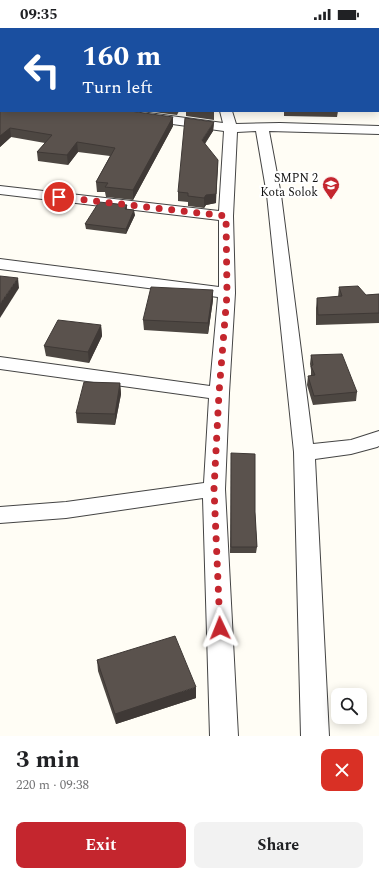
<!DOCTYPE html>
<html lang="en">
<head>
<meta charset="utf-8">
<style>
	:root { --surface:#fff; --page:#f2f2f2; --text:#202124; --muted:#757577; --accent:#c4262e }
	body { margin:0; font-family:Spectral,serif; background:var(--page); color:var(--text); height:100vh; display:flex; flex-direction:column; font-size:15px; white-space:nowrap }
	* { box-sizing:border-box; margin:0 }
	p { font-size:13px; color:var(--muted) }
	.icon { flex:none; width:22px; height:22px; fill:none; stroke:currentColor; stroke-width:2; stroke-linecap:round; stroke-linejoin:round }
	.map { position:relative; height:708px; overflow:hidden }
	.drawer { display:flex; flex-direction:column; background:var(--surface); flex:1 }
	.drawer>* { flex:none }
	.banner { position:absolute; left:0px; top:0px; width:379px; height:84px; box-shadow:0 2px 10px #0003; background:#1a4fa0; color:#fff; overflow:hidden }
	.controls { position:absolute; left:331px; top:660px; display:grid; gap:8px }
	.controls a { display:grid; place-items:center; width:36px; height:36px; border-radius:8px; background:var(--surface); box-shadow:0 2px 10px #0003; font-size:20px }
	.pin { position:absolute; display:grid; place-items:center; width:34px; height:34px; color:#fff; margin:-17px; border:2px solid #fff; border-radius:50%; box-shadow:0 1px 4px #0007 }
	.me { position:absolute; width:44px; margin:-22px; rotate:358deg; stroke-linejoin:round; filter:drop-shadow(0 0 3px #0008) }
	.turn { display:flex; align-items:center; gap:14px; height:84px; padding:0 16px; font-size:18px }
	.turn .icon { width:52px; height:52px; stroke-width:2.5 }
	.turn b { display:block; font-size:28px; line-height:34px }
	.round { display:grid; place-items:center; flex:none; width:42px; height:42px; border-radius:8px; background:var(--page) }
	.overview { display:flex; align-items:center; justify-content:space-between; height:68px; padding:0 16px }
	h1 { font-size:24px; font-weight:700; line-height:30px }
	.primary-button { display:flex; gap:8px; margin-top:auto; padding:8px 16px }
	.primary-button a { flex:1; height:46px; border-radius:8px; background:var(--accent); color:#fff; font-size:16px; font-weight:700; line-height:46px; text-align:center }
	.primary-button a+a { background:var(--page); color:var(--text) }
	.status { display:flex; justify-content:space-between; align-items:center; height:28px; padding:0 20px; background:var(--surface); direction:ltr }
	.status svg { height:11px; fill:currentColor }
	.map>svg:first-child { display:block }
	.lines { fill:none; stroke-linecap:round; stroke-linejoin:round }
	.street-casing { stroke:#444; stroke-width:2 }
	.street { fill:#fff; fill-rule:evenodd }
	.wall { fill:#4d4742 }
	.shaded-wall { fill:#3f3936 }
	.building { fill:#5a524d; stroke:#3f3936 }
	.route { stroke:#c4262e; stroke-width:7; stroke-dasharray:0 12.6 }
	.labels { text-anchor:middle; dominant-baseline:central; stroke-width:4; stroke-linejoin:round; paint-order:stroke }
	.far-poi-label { font-size:12px; fill:#111; stroke:#fff; text-anchor:end }
</style>
</head>
<body>
<div class="status"><b>09:35</b><svg viewBox="0 0 49 12"><path d="M0 12V9h3v3zM5 12V6h3v6zM10 12V3h3v9zM15 12V0h3v12zM26 1h20v11H26zM47 4h2v5h-2z"/></svg></div>
<div class="map">
<svg width="379" height="708" viewBox="0 0 379 708">
	<rect width="100%" height="100%" fill="#fffdf5"/>
	<g class="lines">
		<g class="street-casing">
			<g id="street">
				<path d="M42,0H55V1H43Z"/>
				<path d="M104,0H117L104,1Z"/>
				<rect x="208" y="0" width="10" height="1"/>
				<path d="M238,0H249V1H239Z"/>
				<path d="M100,83H134L223,95L220,83H232L236,96L280,95L379,98V106L269,103L281,167L313,416L351,412L379,403V418L377,419L351,426L315,431L329,708H301L294,424L267,167L256,103L237,104L233,188L235,265L229,365L225,461L238,708H210L203,470L66,490L0,495V479L66,474L204,455L209,370L0,341V329L210,358L218,269L0,241V231L219,259V192L0,166V158L219,183L224,103L106,87L102,86Z"/>
			</g>
		</g>
		<use href="#street" class="street"/>
	</g>
	<g class="wall">
		<path d="M276,0H379V47H378V1H280Z"/>
		<path d="M0,61L1,83L173,89V98L133,172L106,169L105,164H97L96,154L110,128L78,124L68,137L38,133L37,124L45,115L11,109L0,119Z"/>
		<path d="M145,83H179L177,87Z"/>
		<path d="M186,83H214V92L186,88Z"/>
		<path d="M284,83H338L337,89L284,88Z"/>
		<path d="M214,94L213,103L205,116L216,175L206,177L204,180L188,178V174L178,173V164Z"/>
		<path d="M127,177V181L135,187L126,206L86,201L85,196Z"/>
		<path d="M339,259L366,267L379,266V295L316,297V280L317,270L338,269Z"/>
		<path d="M213,272L208,306L144,302L143,292Z"/>
		<path d="M101,297L102,308L89,335L46,328L44,318Z"/>
		<path d="M311,327L357,364L356,373L313,377L307,357L308,348H311V342L310,336Z"/>
		<path d="M120,355L121,366L115,397L77,395L76,385Z"/>
		<path d="M231,425L255,484L257,519L256,525H230Z"/>
		<path d="M97,632L196,670L116,696L98,643Z"/>
	</g>
	<g class="shaded-wall">
		<path d="M173,89V98L133,172V162Z"/>
		<path d="M214,94L213,103L201,121L202,112Z"/>
		<path d="M10,100L11,109L0,119V108Z"/>
		<path d="M77,114L78,124L68,137L67,127Z"/>
		<path d="M218,132L216,175L206,177L204,180V170Z"/>
		<path d="M134,182L135,187L126,206V201Z"/>
		<path d="M18,250L19,260L0,290V276Z"/>
		<path d="M213,262V272L208,306V295Z"/>
		<path d="M101,297L102,308L89,335L88,324Z"/>
		<path d="M120,355L121,366L115,397V386Z"/>
		<path d="M196,659V670L116,696L115,686Z"/>
	</g>
	<g class="building">
		<path d="M104,0H109L110,1H102Z"/>
		<path d="M294,0H332L331,1H292Z"/>
		<path d="M339,0H379V40H378V1H342Z"/>
		<path d="M1,46V52L0,51V47Z"/>
		<path d="M0,61H1V83H130L173,89L133,162L105,159L108,155L96,154L115,120L77,114L67,127L37,124L52,107L10,100L0,108Z"/>
		<path d="M185,90L214,94L202,112L218,132L216,166L206,167L204,170L188,168V165L178,164Z"/>
		<path d="M99,174L127,177L125,181L134,182L126,201L85,196Z"/>
		<path d="M0,248L18,250L0,276Z"/>
		<path d="M358,258L366,267L379,266V285L318,287L317,270L342,268L339,259Z"/>
		<path d="M151,259L213,262L208,295L143,292Z"/>
		<path d="M58,292L101,297L88,324L44,318Z"/>
		<path d="M342,326L357,364L314,368L308,348L315,347L311,338L313,337L311,327Z"/>
		<path d="M84,354L120,355L115,386L76,385Z"/>
		<path d="M231,425L255,426V484L257,519H231Z"/>
		<path d="M175,608L196,659L115,686L97,632Z"/>
	</g>
	<g class="lines">
		<path class="route" d="M59,169L226,188L227,266L219,365L214,461L220,600"/>
	</g>
	<defs>
		<g id="school-pin" transform="scale(0.9)"><path d="M0 17L-7.5 6A9.5 9.5 0 1 1 7.5 6Z" fill="#c4262e" stroke="#fff"/><path d="M0-5L7-2L0 1L-7-2ZM-4 1L0 2.5L4 1V4Q0 6-4 4Z" fill="#fff"/></g>
	</defs>
	<g fill-rule="evenodd">
		<use href="#school-pin" x="331" y="157"/>
	</g>
	<g class="labels">
		<g class="far-poi-label">
			<text x="318" y="150">SMPN 2<tspan x="318" dy="14">Kota Solok</tspan></text>
		</g>
	</g>
</svg>
<div class="controls">
<a><svg class="icon" aria-label="search" viewBox="0 0 24 24"><circle cx="10" cy="10" r="6"/><path d="M15 15l6 6"/></svg></a>
</div>
<div class="pin" style="left:59px;top:169px;background:#d93025"><svg class="icon" aria-label="arrive" viewBox="0 0 24 24"><path d="M6 21V4h12l-3 4 3 4H6"/></svg></div>
<svg class="me" style="left:220px;top:600px" viewBox="-20 -20 40 40"><path d="M0-17L14 15 0 8-14 15z" fill="#c4262e" stroke="#fff" stroke-width="4"/></svg>
<div class="banner">
<div class="turn"><svg class="icon" aria-label="left" viewBox="0 0 24 24"><path d="M17 20v-9H6M10 6l-5 5 5 5"/></svg><div><b>160 m</b>Turn left</div></div>
</div>
</div>
<section class="drawer">
<div class="overview"><div><h1>3 min</h1><p>220 m · 09:38</p></div><a class="round" style="background:#d93025;color:#fff"><svg class="icon" aria-label="close" viewBox="0 0 24 24"><path d="M6 6l12 12M18 6L6 18"/></svg></a></div>
<div class="primary-button"><a>Exit</a><a>Share</a></div>
</section>
</body>
</html>
